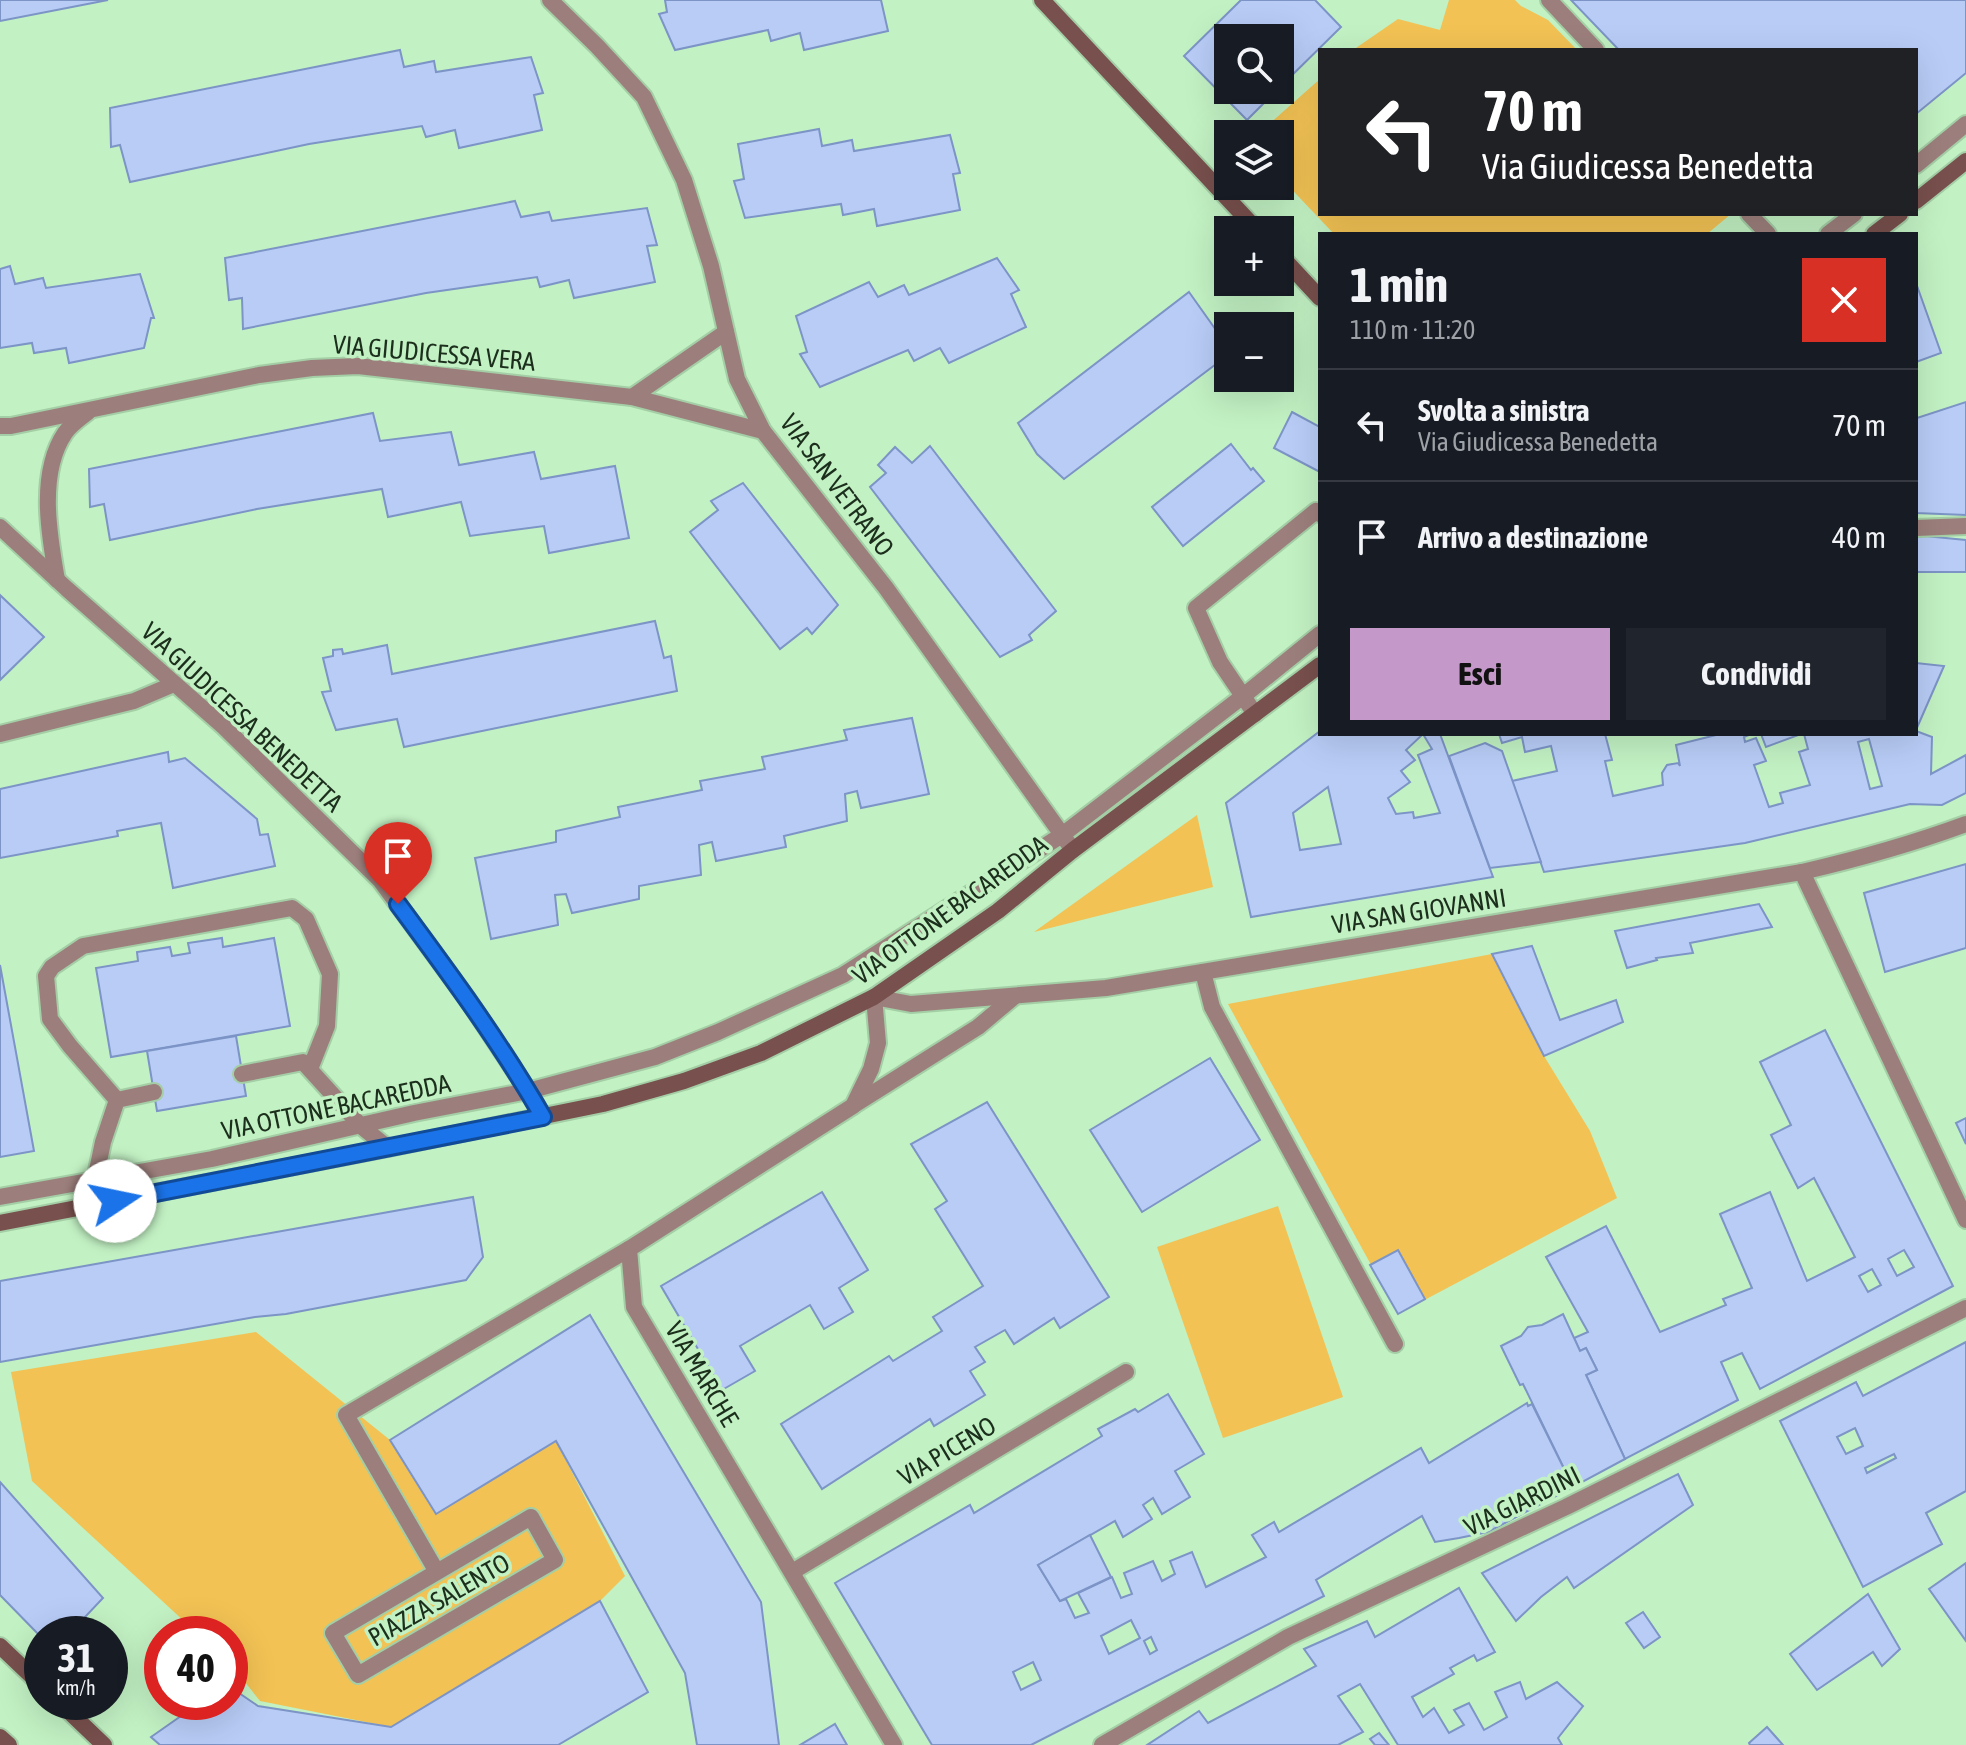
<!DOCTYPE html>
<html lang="it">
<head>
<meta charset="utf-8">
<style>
	:root { --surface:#171b24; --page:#20242c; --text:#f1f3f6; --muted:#9ea1a6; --line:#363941; --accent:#c499c9 }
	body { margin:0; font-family:"Asap Condensed",sans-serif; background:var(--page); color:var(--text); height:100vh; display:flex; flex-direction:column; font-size:30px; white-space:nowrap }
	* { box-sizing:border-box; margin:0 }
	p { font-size:26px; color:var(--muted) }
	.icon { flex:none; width:44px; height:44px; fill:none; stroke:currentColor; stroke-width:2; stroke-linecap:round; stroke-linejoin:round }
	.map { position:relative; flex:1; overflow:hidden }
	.panel { position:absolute; left:1318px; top:232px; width:600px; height:504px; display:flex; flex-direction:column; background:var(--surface); border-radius:0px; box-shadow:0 8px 32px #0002 }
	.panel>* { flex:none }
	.banner { position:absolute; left:1318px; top:48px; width:600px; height:168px; border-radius:0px; box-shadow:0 8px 32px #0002; background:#202124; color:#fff; overflow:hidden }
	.tools { position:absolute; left:1214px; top:24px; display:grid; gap:16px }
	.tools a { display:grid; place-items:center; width:80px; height:80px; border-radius:0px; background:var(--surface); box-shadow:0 8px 32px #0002; font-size:40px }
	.speed { position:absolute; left:24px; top:1616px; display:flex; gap:16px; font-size:40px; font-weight:700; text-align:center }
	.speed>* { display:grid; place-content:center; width:104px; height:104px; border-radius:50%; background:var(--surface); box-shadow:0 8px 32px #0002; line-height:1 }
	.speed small { font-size:20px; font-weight:400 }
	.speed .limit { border:12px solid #d22; background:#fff; color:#111 }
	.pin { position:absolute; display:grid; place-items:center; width:68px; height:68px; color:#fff; margin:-82px -34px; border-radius:50% 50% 50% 0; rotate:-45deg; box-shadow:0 0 8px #0007 }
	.pin .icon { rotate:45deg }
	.me { position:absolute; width:88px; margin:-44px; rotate:79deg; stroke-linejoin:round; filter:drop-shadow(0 0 6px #0008) }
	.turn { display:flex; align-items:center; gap:28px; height:168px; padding:0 32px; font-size:36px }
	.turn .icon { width:104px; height:104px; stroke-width:2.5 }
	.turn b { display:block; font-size:56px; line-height:68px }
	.round { display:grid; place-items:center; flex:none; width:84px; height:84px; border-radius:0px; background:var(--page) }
	.head { display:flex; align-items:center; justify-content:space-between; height:136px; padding:0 32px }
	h1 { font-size:48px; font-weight:700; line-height:60px }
	.cta { display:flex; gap:16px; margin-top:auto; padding:16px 32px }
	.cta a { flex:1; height:92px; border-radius:0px; background:var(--accent); color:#111; font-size:32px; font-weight:700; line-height:92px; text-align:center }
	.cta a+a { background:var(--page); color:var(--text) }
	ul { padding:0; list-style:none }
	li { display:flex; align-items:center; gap:24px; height:112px; padding:0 32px; border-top:2px solid var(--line) }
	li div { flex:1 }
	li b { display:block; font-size:30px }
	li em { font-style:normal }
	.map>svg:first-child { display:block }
	.green { fill:#f2c254 }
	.building { fill:#b8ccf6; stroke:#7c94c6; stroke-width:2; fill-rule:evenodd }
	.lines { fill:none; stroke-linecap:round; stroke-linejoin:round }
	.lane-casing { stroke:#a4cea5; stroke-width:20 }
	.street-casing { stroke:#a4cea5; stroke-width:20 }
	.secondary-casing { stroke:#a4cea5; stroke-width:20 }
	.lane { stroke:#9c7f7c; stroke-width:16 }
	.street { stroke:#9c7f7c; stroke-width:16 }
	.secondary { stroke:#78504d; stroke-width:16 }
	.route-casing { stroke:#114b97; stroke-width:20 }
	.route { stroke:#1a73e8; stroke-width:14 }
	.labels { text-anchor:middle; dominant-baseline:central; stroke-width:7; stroke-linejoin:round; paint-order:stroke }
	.street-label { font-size:26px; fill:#1c2e1c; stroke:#c2f1c3 }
</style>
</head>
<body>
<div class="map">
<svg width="1966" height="1745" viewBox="0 0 1966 1745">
	<rect width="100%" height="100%" fill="#c2f1c3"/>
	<g class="green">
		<path d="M1449,0H1515L1521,6L1548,20L1577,50H1353L1398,19L1440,30Z"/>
		<path d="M1320,79V214H1731L1707,234H1334L1280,177V134H1258Z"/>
		<path d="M1197,815L1213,887L1034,932Z"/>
		<path d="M1492,954L1544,1056L1590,1131L1617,1198L1398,1314L1228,1004Z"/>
		<path d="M1278,1206L1343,1397L1223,1438L1157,1247Z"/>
		<path d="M256,1332L390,1440L436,1514L556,1441L625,1576L600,1601L391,1727L260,1701L230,1663V1634H198L32,1481L11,1372Z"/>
	</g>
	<g class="building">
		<path d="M0,0H108L0,21Z"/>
		<path d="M665,0H881L888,31L804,50L800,33L771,41L768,30L675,50L659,14L667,12Z"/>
		<path d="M1241,0H1315L1341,27L1280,87V38H1228V90H1277L1247,120L1184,56Z"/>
		<path d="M1571,0H1966V73L1916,114V50H1619Z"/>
		<path d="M400,50L404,67L434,61L436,72L531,57L543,93L534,95L542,130L459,148L455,130L426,137L422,126L309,144L130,182L120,145L111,147L110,108Z"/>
		<path d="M819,129L822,146L852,140L854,151L950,135L960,173L953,174L960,210L877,226L874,209L843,215L841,204L745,218L734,181L744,179L738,144Z"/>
		<path d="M515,201L521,217L549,212L552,221L647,208L657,245L647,246L655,282L574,298L569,280L540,287L537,277L426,293L243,329L242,298L229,300L225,258Z"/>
		<path d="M997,258L1019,290L1011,294L1026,327L949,363L940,348L914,361L908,350L820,387L800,354L807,352L796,316L869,282L878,297L904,285L909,295Z"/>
		<path d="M10,266L15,284L43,278L46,288L140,274L154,318H151L144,348L69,363L66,348L34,353L32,343L0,348V269Z"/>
		<path d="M1916,283L1941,353L1916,362Z"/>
		<path d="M1189,292L1228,347V355L1064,479L1037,454L1018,423Z"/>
		<path d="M1966,402V515L1916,513L1917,418Z"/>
		<path d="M1292,412L1320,427V472L1274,448Z"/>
		<path d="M373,413L380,441L451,432L459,465L534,452L541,479L615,466L629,538L549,553L544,526L470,536L461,502L388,517L382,489L257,509L110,540L104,504L90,507L89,469Z"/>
		<path d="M1231,444L1251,470L1253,468L1264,481L1183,546L1152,507Z"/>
		<path d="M930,446L1056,611L1029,635L1032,640L1000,657L870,487L886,473L878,465L895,447L912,463Z"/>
		<path d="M743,483L838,605L812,634L807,628L780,649L690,532L718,510L711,501Z"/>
		<path d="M1925,536L1966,540V572H1916V537Z"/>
		<path d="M0,595L44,637L0,680Z"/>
		<path d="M655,621L664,658L671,656L677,691L404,747L397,719L336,730L322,692L331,691L323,658L333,656V650L342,649L343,654L387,645L392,674Z"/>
		<path d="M1916,663L1944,666L1916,730Z"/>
		<path d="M912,718L929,794L861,808L857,791L845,794L847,821L784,836L786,847L716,861L712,842L699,845L701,875L639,886V899L572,913L566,894L555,895L558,925L491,939L475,858L556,842V831L620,817L618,807L702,790L700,781L765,769L762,757L847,740L844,730Z"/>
		<path d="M1320,731V734H1440L1493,877L1251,917L1226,803ZM1423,734L1432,749L1418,755L1440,813L1414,818L1413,812L1396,814L1388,798L1410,782L1401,771L1415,760L1406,750ZM1328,787L1341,844L1300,850L1293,813Z"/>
		<path d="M1916,731L1932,737L1931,774L1966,755V793L1942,805L1910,804L1745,843L1544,872L1512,781L1557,771L1551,746L1525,752L1522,737L1502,743L1499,734H1605L1612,760L1605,761L1613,796L1663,785L1662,773L1667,765L1678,763L1680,766L1676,745L1720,734H1751L1744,737L1745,742L1756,738L1766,761L1754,765L1769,807L1783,803L1780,793L1810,785L1799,752L1808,749L1804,734H1916ZM1869,739L1882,786L1870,789L1858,742Z"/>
		<path d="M1761,734H1801L1766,747Z"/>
		<path d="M1485,743L1502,751L1541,862L1490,868L1449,756Z"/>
		<path d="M168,752L169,762L185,758L257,819L260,835L268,834L275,866L173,888L161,823L117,831L118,836L0,858V789Z"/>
		<path d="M1966,864V948L1885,972L1864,893Z"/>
		<path d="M1759,904L1772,927L1690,943L1693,953L1656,958L1657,960L1627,968L1615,931Z"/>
		<path d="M222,938L223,947L274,938L290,1026L111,1057L96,968L138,961L137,952L170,947L172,956L190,953L188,943Z"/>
		<path d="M1532,946L1560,1020L1616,1000L1623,1022L1544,1056L1492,954Z"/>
		<path d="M0,965L34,1151L0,1157Z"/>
		<path d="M1825,1030L1953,1286L1760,1389L1742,1353L1721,1362L1738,1400L1625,1459L1586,1375L1597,1370L1586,1348L1580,1351L1574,1338L1588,1332L1546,1257L1606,1226L1660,1332L1726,1305L1723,1299L1752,1288L1720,1214L1770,1192L1807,1281L1855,1257L1814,1178L1798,1188L1771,1135L1791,1125L1760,1062ZM1904,1250L1914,1267L1897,1276L1888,1259ZM1872,1269L1881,1285L1868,1292L1859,1276Z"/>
		<path d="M236,1036L246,1096L157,1111L147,1051Z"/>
		<path d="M1210,1058L1260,1140L1142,1212L1090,1130Z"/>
		<path d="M987,1102L1109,1297L1060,1328L1054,1318L1014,1344L1005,1330L975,1347L985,1362L970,1371L985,1395L934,1426L930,1419L822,1489L781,1424L889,1356L893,1361L942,1331L933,1317L983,1286L935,1209L947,1201L911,1144Z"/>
		<path d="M1966,1118V1144L1956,1123Z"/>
		<path d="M822,1192L868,1270L839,1288L853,1312L824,1329L810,1305L740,1346L755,1371L722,1390L661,1286Z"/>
		<path d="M473,1197L483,1257L466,1280L286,1314L255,1317L0,1362V1281Z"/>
		<path d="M1398,1250L1425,1299L1398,1314L1370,1265Z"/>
		<path d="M1563,1314L1580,1351L1586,1348L1597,1370L1586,1375L1625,1459L1573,1487L1523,1384L1520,1385L1501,1346L1521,1336L1528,1327L1542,1325Z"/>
		<path d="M590,1315L761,1602L779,1745H697L685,1673L556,1441L436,1514L390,1440Z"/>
		<path d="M1966,1342V1491L1926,1513L1942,1544L1863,1587L1780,1421L1856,1382L1863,1396ZM1855,1428L1863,1446L1846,1454L1837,1437ZM1894,1454L1896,1458L1867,1473L1865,1468Z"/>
		<path d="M1168,1394L1204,1454L1175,1471L1190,1497L1162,1514L1153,1498L1143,1505L1152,1519L1123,1537L1115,1521L1038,1565L1060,1601L1066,1599L1075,1618L1089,1613L1078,1593L1112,1577L1121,1598L1132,1594L1124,1573L1153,1561L1162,1581L1175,1574L1170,1561L1192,1552L1206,1587L1266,1557L1252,1535L1274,1522L1279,1532L1421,1448L1429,1463L1527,1403L1528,1406L1532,1404L1573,1487L1488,1532L1459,1538L1435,1542L1422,1516L1316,1580L1324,1596L1031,1745H932L835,1583L970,1505L974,1513L1102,1436L1098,1429L1135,1409L1138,1412ZM1131,1620L1140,1638L1109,1654L1101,1636ZM1151,1637L1157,1650L1150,1654L1144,1641ZM1033,1662L1041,1680L1021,1690L1013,1672Z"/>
		<path d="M1678,1474L1693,1505L1574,1588L1567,1577L1541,1597L1516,1621L1482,1573Z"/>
		<path d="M0,1482L103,1598L69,1634H42V1638L0,1595Z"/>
		<path d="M1090,1535L1111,1577L1060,1601L1038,1565Z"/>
		<path d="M1966,1563V1641L1929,1589Z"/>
		<path d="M1459,1588L1495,1652L1477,1661L1474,1655L1450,1668L1454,1674L1412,1697L1423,1717L1434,1708L1449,1733L1464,1725L1454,1710L1469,1703L1484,1730L1507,1717L1495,1692L1520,1682L1526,1699L1557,1682L1583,1706L1558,1738L1562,1745H1398L1360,1684L1338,1696L1363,1732L1338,1745H1147L1199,1711L1208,1723L1316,1666L1304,1649L1367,1621L1375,1637Z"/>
		<path d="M1868,1594L1900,1649L1882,1666L1873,1652L1817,1690L1790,1654Z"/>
		<path d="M600,1601L648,1692L558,1745H160L151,1737L201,1702H230V1687L258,1706L391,1727Z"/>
		<path d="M1643,1612L1660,1637L1644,1648L1626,1623Z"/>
		<path d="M835,1724L847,1745H800Z"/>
		<path d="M1767,1727L1783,1745H1750L1749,1743Z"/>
		<path d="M1379,1733L1389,1745H1375L1370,1739Z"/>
	</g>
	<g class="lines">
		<g class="lane-casing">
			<g id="lane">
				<path d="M1549,0L1596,50"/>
				<path d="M1916,165L1966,124"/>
				<path d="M1749,214L1768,234"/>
				<path d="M1828,234L1854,214"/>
				<path d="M1255,714L1220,662L1196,608L1316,511L1320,514"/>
				<path d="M1203,972L1212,1007L1395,1344"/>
				<path d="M242,1074L303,1062L361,1126L388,1148"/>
				<path d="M117,1100L70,1046L50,1019L46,976L52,967L83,946L292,908L306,919L330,974L327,1026L310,1069"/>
				<path d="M0,1197L212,1159L414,1113L528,1091L655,1057L718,1032L843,975L1062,835L1242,697L1320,634"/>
				<path d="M85,1207L95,1180L103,1142L117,1100L154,1092"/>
			</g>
		</g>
		<g class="street-casing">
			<g id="street">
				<path d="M550,0L597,46L644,97L684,180L711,266L737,379L763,431L886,588L1073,850"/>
				<path d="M632,397L726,332"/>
				<path d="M0,426H11L259,375L312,368L358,366L632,397L763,431"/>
				<path d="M0,527L67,589L224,727L380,880L468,1000L528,1091L543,1117"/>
				<path d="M1916,528L1966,526"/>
				<path d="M57,580C49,535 38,473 65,433C70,425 80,418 88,412"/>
				<path d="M0,734L134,701L174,684"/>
				<path d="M1802,872L1966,1220"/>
				<path d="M854,1105L978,1027L1015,996"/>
				<path d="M437,1572L531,1517L555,1560L358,1675L333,1633L437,1572L346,1415L629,1249"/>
				<path d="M792,1572L1126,1372"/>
				<path d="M894,1745L634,1307L629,1249L853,1106L871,1069L878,1043L874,997L911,1004L1106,988L1802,872C1858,859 1912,844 1966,824"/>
				<path d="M1102,1745L1288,1637L1566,1507L1966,1308"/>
			</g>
		</g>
		<g class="secondary-casing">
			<g id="secondary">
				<path d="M1042,0L1257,230"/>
				<path d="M1916,201L1966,161"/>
				<path d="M1874,234L1900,214"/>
				<path d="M1280,255L1320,298"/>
				<path d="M0,1223L388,1148L603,1104L684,1081L761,1053L874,997L998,911L1073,850L1320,665"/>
				<path d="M0,1646L42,1686"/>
				<path d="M59,1702L104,1745"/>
				<path d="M0,1737L9,1745"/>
			</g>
		</g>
		<use href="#lane" class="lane"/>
		<use href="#street" class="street"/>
		<use href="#secondary" class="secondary"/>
	</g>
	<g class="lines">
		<g class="route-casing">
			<path id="route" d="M115,1201L543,1117C500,1042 449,973 398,904"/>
		</g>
		<use href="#route" class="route"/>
	</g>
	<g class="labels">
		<g class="street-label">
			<text transform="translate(434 353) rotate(5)">VIA GIUDICESSA VERA</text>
			<text transform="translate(837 485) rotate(53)">VIA SAN VETRANO</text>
			<text transform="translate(242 717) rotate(43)">VIA GIUDICESSA BENEDETTA</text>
			<text transform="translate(950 910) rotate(-36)">VIA OTTONE BACAREDDA</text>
			<text transform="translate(1419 911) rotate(-9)">VIA SAN GIOVANNI</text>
			<text transform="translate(336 1107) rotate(-12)">VIA OTTONE BACAREDDA</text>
			<text transform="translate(702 1374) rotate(59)">VIA MARCHE</text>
			<text transform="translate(947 1451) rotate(-31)">VIA PICENO</text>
			<text transform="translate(1522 1501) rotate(-26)">VIA GIARDINI</text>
			<text transform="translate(439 1600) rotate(-30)">PIAZZA SALENTO</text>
		</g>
	</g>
</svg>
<div class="tools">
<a><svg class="icon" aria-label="search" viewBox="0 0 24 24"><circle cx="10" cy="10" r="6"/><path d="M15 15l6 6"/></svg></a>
<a><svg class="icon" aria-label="layers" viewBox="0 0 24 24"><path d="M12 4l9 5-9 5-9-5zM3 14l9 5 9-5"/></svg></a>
<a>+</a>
<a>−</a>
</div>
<div class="speed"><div>31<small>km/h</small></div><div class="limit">40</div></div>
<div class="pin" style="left:398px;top:904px;background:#d93025"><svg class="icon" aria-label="arrive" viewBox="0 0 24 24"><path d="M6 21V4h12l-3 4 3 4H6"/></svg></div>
<svg class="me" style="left:115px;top:1201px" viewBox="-20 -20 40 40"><circle r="19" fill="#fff"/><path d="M0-13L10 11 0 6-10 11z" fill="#1a73e8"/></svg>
<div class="banner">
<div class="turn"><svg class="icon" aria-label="left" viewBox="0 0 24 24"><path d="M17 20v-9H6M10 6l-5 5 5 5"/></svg><div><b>70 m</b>Via Giudicessa Benedetta</div></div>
</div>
<section class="panel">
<div class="head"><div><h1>1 min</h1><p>110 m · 11:20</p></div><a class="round" style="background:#d93025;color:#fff"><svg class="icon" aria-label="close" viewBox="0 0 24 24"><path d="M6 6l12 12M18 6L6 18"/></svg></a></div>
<ul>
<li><svg class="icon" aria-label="left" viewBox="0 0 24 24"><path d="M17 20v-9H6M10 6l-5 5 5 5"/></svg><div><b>Svolta a sinistra</b><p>Via Giudicessa Benedetta</p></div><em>70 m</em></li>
<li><svg class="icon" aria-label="arrive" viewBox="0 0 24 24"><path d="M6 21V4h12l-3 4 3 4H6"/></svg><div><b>Arrivo a destinazione</b></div><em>40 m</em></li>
</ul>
<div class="cta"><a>Esci</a><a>Condividi</a></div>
</section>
</div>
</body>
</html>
